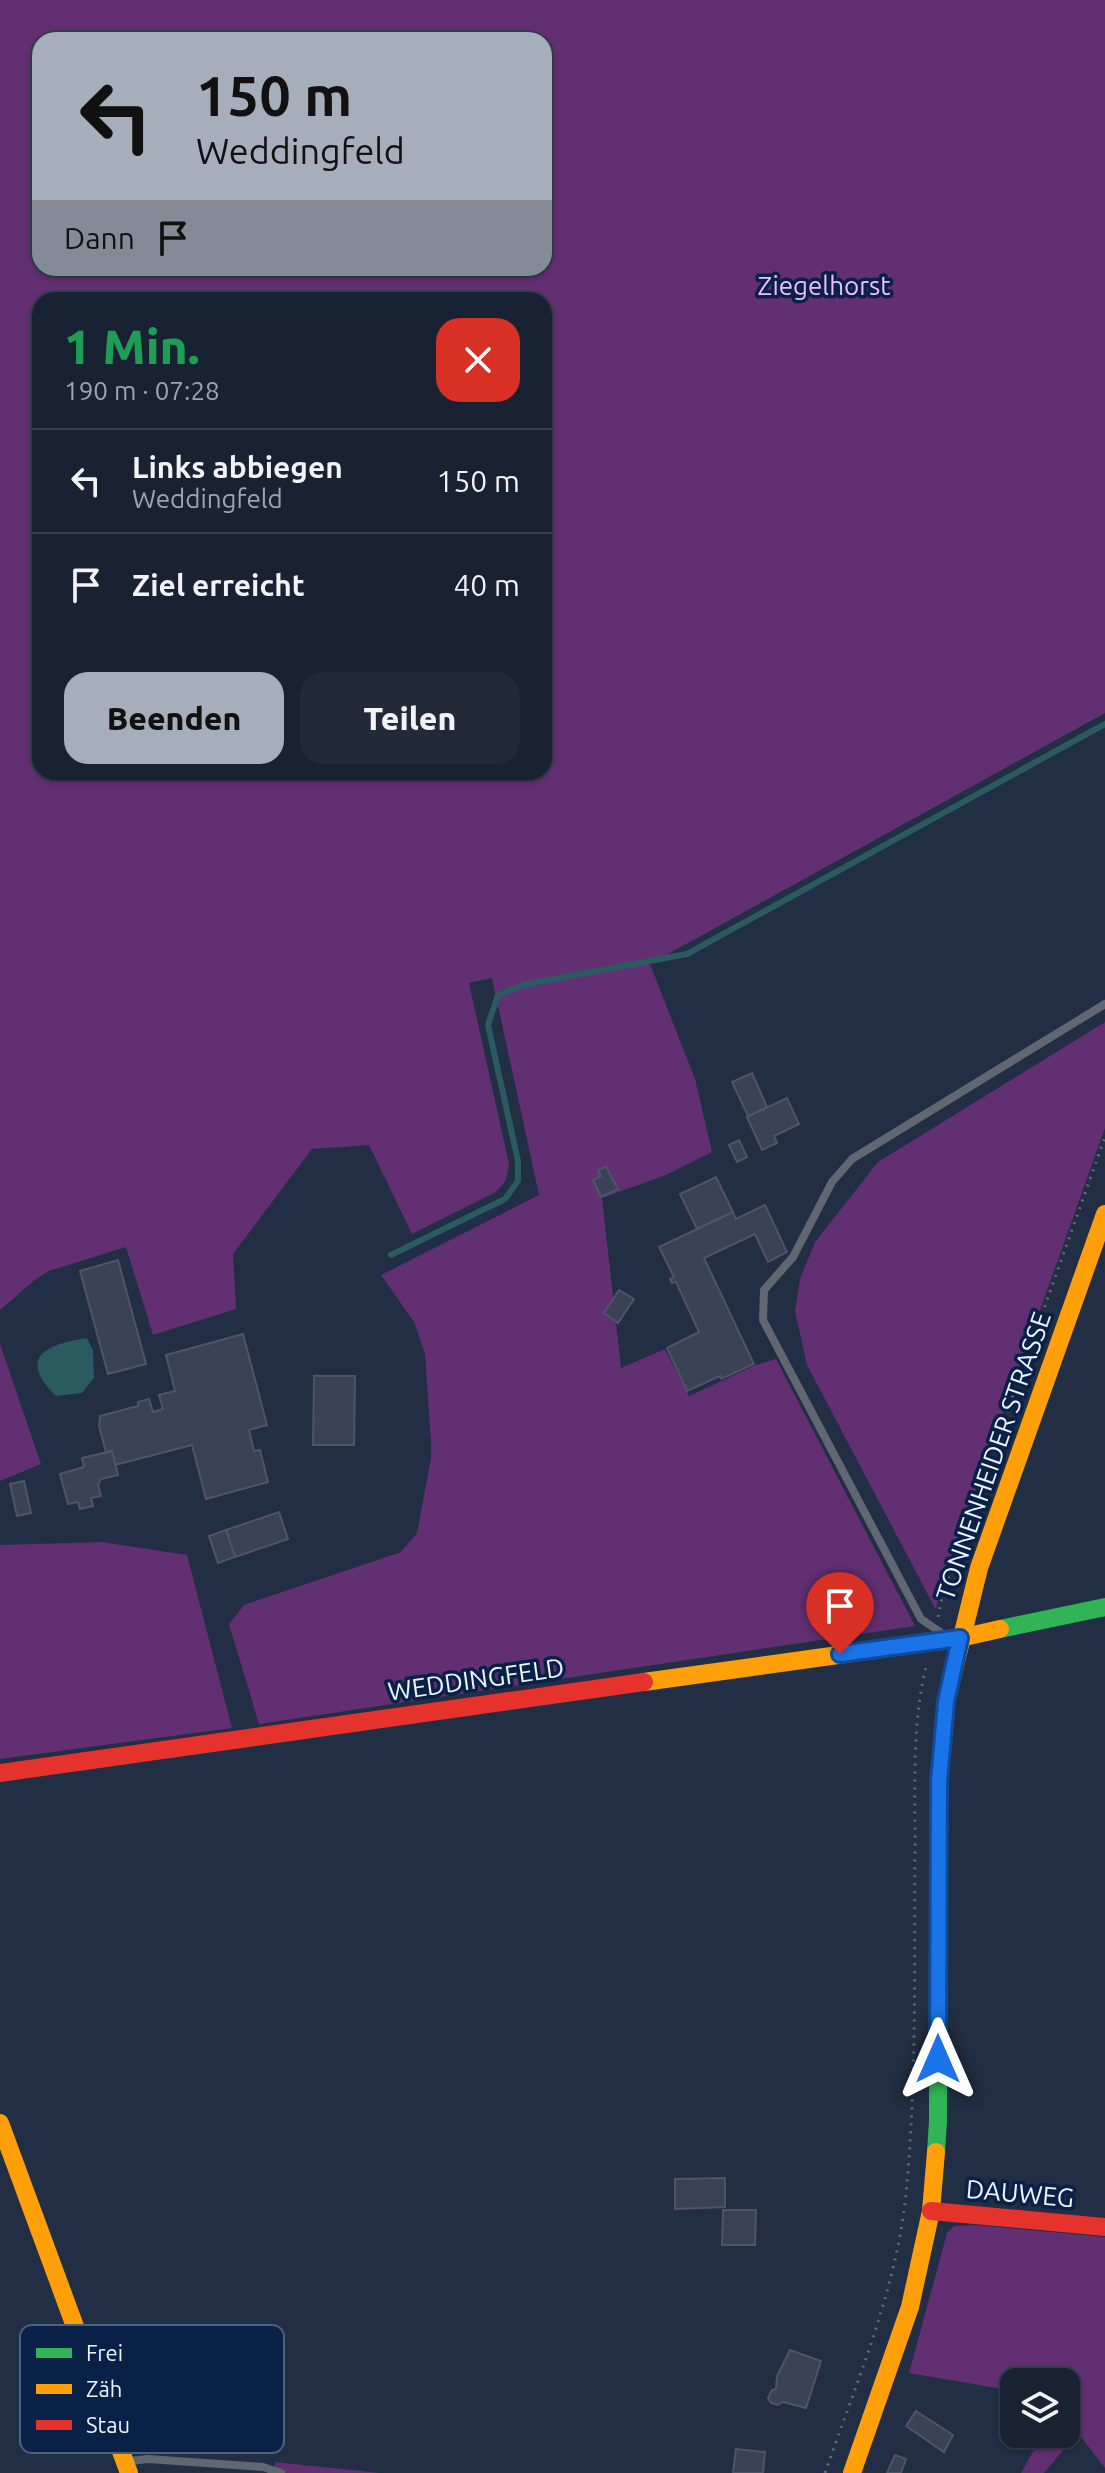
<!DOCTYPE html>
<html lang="de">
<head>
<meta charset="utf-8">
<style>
	:root { --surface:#192232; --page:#222a3a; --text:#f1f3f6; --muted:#9fa4ac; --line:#373f4d; --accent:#a6aebc }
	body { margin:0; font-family:Ubuntu,sans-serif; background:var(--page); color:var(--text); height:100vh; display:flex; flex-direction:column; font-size:30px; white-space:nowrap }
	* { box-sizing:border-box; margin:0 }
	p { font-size:26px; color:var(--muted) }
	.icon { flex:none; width:44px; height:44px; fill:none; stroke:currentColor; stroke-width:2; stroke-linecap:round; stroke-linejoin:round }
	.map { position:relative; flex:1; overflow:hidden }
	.panel { position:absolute; left:32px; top:292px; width:520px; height:488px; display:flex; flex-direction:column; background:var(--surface); border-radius:24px; box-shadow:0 2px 6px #0004,0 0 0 2px var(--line) }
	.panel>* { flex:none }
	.banner { position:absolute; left:32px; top:32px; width:520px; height:244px; border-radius:24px; box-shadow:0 2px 6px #0004,0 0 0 2px var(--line); background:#a6aebc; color:#111; overflow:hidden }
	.buttons { position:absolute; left:1000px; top:2368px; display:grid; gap:16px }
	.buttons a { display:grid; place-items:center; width:80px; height:80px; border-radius:16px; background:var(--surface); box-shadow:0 2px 6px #0004,0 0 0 2px var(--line); font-size:40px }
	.pin { position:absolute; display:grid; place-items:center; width:68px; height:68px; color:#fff; margin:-82px -34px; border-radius:50% 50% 50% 0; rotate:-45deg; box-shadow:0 0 8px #0007 }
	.pin .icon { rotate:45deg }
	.me { position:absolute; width:88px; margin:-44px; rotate:0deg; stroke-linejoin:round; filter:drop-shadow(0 0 6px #0008) }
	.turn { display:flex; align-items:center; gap:28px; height:168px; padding:0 32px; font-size:36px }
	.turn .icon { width:104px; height:104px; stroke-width:2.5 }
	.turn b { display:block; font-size:56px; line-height:68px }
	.then { display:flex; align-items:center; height:76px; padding:0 32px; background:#0003; gap:16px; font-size:30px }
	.round { display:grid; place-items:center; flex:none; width:84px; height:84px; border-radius:24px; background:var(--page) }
	.overview { display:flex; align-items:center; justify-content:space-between; height:136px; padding:0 32px }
	h1 { font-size:48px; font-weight:800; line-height:60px; color:#1e9e55 }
	.primary-button { display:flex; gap:16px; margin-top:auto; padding:16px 32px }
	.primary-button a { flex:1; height:92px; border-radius:24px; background:var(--accent); color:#111; font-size:32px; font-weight:800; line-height:92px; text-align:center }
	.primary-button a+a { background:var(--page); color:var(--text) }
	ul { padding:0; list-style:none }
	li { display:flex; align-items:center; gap:24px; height:104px; padding:0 32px; border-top:2px solid var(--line) }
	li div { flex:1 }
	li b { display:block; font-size:30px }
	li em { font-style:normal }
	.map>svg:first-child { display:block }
	.green { fill:#622f73; fill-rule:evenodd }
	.water { fill:#2a5b5e }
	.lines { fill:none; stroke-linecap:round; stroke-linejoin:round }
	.stream { stroke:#2a5b5e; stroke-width:6 }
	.building { fill:#3c4255; stroke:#4f5568; stroke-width:2 }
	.path { stroke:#636a75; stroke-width:3; stroke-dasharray:2 6; stroke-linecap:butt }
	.lane { stroke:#616770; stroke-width:8 }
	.fast { stroke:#30b455; stroke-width:18 }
	.slow { stroke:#ff9f0a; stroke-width:18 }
	.jam { stroke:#e5322d; stroke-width:18 }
	.route-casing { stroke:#114b97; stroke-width:20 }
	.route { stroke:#1a73e8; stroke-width:14 }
	.labels { text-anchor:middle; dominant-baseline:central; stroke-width:7; stroke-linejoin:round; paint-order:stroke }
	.park-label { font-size:26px; fill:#f0bdfc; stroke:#092146 }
	.street-label { font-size:26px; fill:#edf3fd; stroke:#092146 }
	.key { fill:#092146; stroke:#4d607d; stroke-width:2 }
	.key-label { font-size:22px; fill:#edf3fd }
</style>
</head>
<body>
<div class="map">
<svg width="1105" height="2473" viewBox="0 0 1105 2473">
	<rect width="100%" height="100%" fill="#212e43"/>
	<g class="green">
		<path d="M0,0H1105V713L650,964L695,1079L712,1152L666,1175L602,1198L621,1368L665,1349L689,1396L756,1365L776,1359L915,1626L259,1724L229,1624L244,1605L401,1552L417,1533L431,1458V1442L425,1354L414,1322L381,1275L539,1195L492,978L469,983L509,1164L506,1180L496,1192L412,1234L369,1145L312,1149L233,1254L236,1309L153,1335L126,1247L49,1271L36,1279L0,1310ZM40,40H544V268H40ZM40,300H544V772H40Z"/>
		<path d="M1105,1022V1128L939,1593L936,1610L807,1365L795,1311L800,1279L815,1242L878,1162Z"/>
		<path d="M0,1344L41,1464L0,1481Z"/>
		<path d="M102,1542L187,1555L232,1728L0,1759V1545Z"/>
		<path d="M975,2225L1105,2237V2468L1078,2433L1044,2473H1021L1043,2434H1066V2382H1014V2391L909,2373L947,2233L954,2226Z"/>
		<path d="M275,2462L380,2473H274Z"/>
	</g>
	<path class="water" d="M87,1338L93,1351L94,1378L82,1393L56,1396C16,1357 47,1344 87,1338Z"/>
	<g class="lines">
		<path class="stream" d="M391,1255L505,1199L518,1181V1161L488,1025L498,995L523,985L687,954L1105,724"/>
	</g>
	<g class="building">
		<path d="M752,1073L767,1107L748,1116L732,1082Z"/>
		<path d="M787,1098L799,1124L774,1136L777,1143L762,1150L747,1117Z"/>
		<path d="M739,1140L747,1157L737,1162L729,1145Z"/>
		<path d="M606,1167L618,1189L601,1197L593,1180L601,1176L598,1170Z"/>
		<path d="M716,1177L733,1212L697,1229L680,1194Z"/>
		<path d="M765,1205L787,1252L768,1262L755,1234L704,1258L754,1364L721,1379L720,1376L687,1391L667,1348L699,1332L676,1282L672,1283L670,1279L674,1277L659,1247L733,1212L736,1219Z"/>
		<path d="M118,1260L146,1364L108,1374L80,1271Z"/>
		<path d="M619,1290L634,1299L618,1323L604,1313Z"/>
		<path d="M243,1334L267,1425L249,1430L254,1451L260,1450L268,1482L206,1499L192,1445L115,1465L112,1451L106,1452L99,1426L100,1416L138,1406V1402L149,1399L153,1412L163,1409L159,1395L175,1391L166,1355Z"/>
		<path d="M314,1376H355L354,1445H313Z"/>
		<path d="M112,1451L118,1475L101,1479L98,1485L101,1496L91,1498L93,1506L80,1509L78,1502L68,1504L60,1474L84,1467L82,1458Z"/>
		<path d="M24,1481L31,1513L17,1516L10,1484Z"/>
		<path d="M279,1512L288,1539L235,1557L226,1530Z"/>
		<path d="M226,1530L235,1557L218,1563L209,1536Z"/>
		<path d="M725,2178V2207L675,2209V2179Z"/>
		<path d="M723,2210H756L755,2245H722Z"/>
		<path d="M790,2350L821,2361L806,2408L783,2402L778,2405L771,2403L768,2398L772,2390L776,2389L777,2376Z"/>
		<path d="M916,2411L953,2435L944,2452L906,2426Z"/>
		<path d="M736,2449L765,2452L763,2473H733Z"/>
		<path d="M895,2455L906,2459L901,2473H887Z"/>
	</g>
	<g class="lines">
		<g class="path">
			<path d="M938,1617L943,1593L1105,1137"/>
			<path d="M825,2473C858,2378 899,2284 907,2183C917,2070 914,1956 915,1844C915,1784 912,1720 927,1663"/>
		</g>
		<g class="lane">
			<path d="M940,1632L921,1619L763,1320L764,1290L793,1257L832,1182L852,1159L1105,1004"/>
			<path d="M130,2461L148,2459L263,2467L281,2473"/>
		</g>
		<g class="fast">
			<path d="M1000,1629L1105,1607"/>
			<path d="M936,2152L938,2121L939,1781L944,1727"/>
		</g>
		<g class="slow">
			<path d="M644,1682L960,1638L1000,1629"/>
			<path d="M944,1727L946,1702L979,1568L1105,1214"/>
			<path d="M0,2123L129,2473"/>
			<path d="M852,2473L910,2307L931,2211L936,2152"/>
		</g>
		<g class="jam">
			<path d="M0,1773L644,1682"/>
			<path d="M931,2211L1105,2227"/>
		</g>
	</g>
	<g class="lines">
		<g class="route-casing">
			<path id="route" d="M840,1654L960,1638L946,1702L939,1781L938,2059"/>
		</g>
		<use href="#route" class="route"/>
	</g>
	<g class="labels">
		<g class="park-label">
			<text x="824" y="285">Ziegelhorst</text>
		</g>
		<g class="street-label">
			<text transform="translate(993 1456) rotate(-71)">TONNENHEIDER STRASSE</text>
			<text transform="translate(476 1679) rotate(-8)">WEDDINGFELD</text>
			<text transform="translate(1020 2193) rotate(5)">DAUWEG</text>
		</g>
	</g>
	<rect x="20" y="2325" width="264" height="128" rx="12" class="key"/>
	<rect x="36" y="2348" width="36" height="10" fill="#30b455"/>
	<rect x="36" y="2384" width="36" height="10" fill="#ff9f0a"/>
	<rect x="36" y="2420" width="36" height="10" fill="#e5322d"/>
	<g class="key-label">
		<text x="86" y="2361">Frei</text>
		<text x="86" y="2397">Zäh</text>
		<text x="86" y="2433">Stau</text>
	</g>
</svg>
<div class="buttons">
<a><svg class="icon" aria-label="layers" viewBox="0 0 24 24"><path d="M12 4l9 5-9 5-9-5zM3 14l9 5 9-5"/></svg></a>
</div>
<div class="pin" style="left:840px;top:1654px;background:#d93025"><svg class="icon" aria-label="arrive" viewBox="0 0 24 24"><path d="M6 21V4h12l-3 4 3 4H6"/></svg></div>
<svg class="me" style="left:938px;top:2059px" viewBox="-20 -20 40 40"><path d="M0-17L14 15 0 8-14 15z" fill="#1a73e8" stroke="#fff" stroke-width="4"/></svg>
<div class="banner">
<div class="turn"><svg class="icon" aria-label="left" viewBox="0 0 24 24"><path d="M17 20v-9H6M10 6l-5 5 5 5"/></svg><div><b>150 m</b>Weddingfeld</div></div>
<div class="then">Dann<svg class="icon" aria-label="arrive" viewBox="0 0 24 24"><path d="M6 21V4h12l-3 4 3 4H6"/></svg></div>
</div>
<section class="panel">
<div class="overview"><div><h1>1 Min.</h1><p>190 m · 07:28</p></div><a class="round" style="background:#d93025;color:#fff"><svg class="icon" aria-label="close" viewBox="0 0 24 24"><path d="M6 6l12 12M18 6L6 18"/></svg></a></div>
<ul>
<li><svg class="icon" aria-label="left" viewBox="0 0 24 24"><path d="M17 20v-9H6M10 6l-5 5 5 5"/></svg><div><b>Links abbiegen</b><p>Weddingfeld</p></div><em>150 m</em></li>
<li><svg class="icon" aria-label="arrive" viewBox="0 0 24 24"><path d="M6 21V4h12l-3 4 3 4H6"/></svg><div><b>Ziel erreicht</b></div><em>40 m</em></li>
</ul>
<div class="primary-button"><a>Beenden</a><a>Teilen</a></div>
</section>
</div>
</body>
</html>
